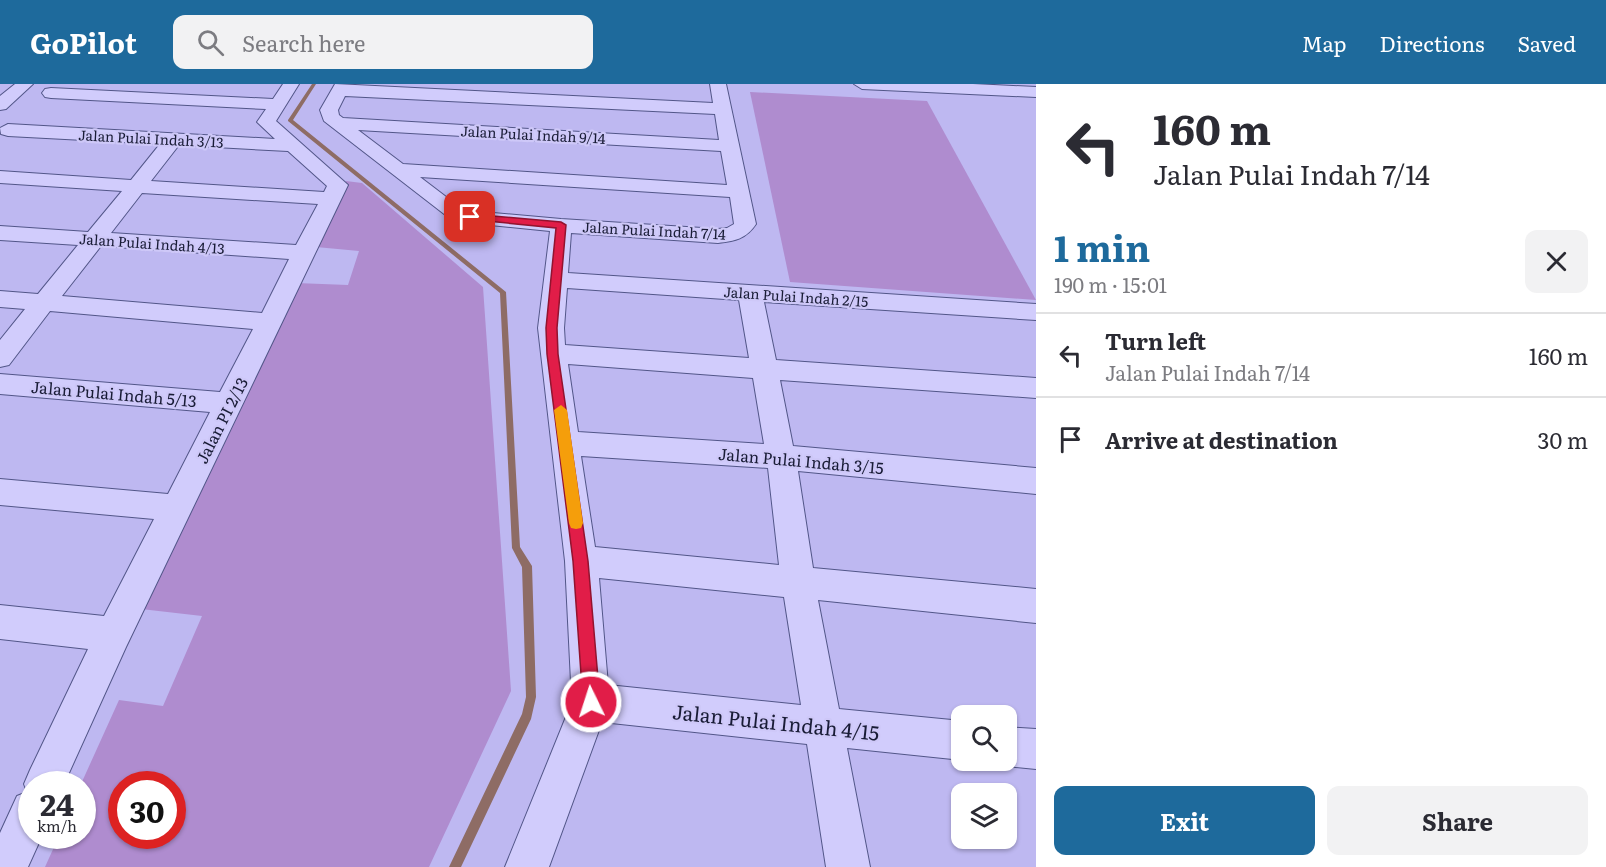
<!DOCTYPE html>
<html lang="en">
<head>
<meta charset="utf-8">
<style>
	:root { --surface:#fff; --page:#f2f2f3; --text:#2b2b33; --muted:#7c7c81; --line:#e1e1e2; --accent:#1e6a9c }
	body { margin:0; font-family:Literata,serif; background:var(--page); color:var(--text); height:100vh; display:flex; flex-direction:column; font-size:22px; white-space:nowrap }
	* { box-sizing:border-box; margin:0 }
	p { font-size:20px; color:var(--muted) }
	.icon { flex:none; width:33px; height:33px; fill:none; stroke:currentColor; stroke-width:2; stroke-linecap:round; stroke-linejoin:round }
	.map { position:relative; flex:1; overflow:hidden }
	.sheet { display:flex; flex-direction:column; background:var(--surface); width:570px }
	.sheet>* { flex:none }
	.banner { background:#fff; color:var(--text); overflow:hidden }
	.buttons { position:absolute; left:951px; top:621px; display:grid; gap:12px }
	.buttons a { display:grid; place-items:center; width:66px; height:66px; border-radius:12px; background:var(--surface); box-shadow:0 2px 4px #0004; font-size:30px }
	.speed { position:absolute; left:18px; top:687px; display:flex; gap:12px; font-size:30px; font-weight:700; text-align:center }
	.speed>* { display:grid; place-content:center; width:78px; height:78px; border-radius:50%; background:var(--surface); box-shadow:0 2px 4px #0004; line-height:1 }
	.speed small { font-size:15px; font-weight:400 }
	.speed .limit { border:9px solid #d22; background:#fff; color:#111 }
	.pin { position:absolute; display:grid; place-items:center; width:51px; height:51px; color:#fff; margin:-26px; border-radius:12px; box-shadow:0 3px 9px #0006 }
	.me { position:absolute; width:66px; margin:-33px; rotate:356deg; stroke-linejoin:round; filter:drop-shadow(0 0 4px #0008) }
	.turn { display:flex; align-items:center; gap:21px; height:126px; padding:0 18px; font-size:27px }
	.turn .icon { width:78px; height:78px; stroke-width:2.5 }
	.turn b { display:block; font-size:42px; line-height:51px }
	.round { display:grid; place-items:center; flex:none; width:63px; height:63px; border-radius:12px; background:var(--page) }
	.summary { display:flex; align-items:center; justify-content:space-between; height:102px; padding:0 18px }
	h1 { font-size:36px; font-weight:700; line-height:45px; color:var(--accent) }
	.cta { display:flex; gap:12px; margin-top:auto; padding:12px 18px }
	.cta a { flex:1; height:69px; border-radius:12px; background:var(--accent); color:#fff; font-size:24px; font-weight:700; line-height:69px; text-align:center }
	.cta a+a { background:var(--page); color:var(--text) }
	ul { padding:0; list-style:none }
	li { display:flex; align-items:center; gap:18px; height:84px; padding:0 18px; border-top:2px solid var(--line) }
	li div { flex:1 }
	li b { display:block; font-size:22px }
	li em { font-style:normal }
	header { display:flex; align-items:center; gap:36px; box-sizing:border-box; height:84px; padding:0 30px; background:var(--accent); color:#fff }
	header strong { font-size:28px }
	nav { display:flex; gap:33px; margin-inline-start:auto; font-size:21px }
	.search { width:420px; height:54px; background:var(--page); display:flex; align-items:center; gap:15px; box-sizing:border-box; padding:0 21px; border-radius:12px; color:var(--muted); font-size:22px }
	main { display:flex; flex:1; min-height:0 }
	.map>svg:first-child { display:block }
	.green { fill:#af8ccf; fill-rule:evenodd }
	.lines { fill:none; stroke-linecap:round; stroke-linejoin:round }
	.stream { fill:#8e6c65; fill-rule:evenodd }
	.minor-casing { stroke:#525688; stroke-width:2 }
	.minor { fill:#d1ccfc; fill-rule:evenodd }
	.route { fill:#e11d48; stroke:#92132f; stroke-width:1.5 }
	.slow { fill:#f59e0b }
	.labels { text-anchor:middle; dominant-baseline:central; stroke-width:4.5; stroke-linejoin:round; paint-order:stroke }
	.far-street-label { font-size:14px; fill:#191c36; stroke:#cec8f8 }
	.street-label { font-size:16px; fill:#191c36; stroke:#cec8f8 }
	.near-street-label { font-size:20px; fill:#191c36; stroke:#cec8f8 }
</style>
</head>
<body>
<header>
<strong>GoPilot</strong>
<div class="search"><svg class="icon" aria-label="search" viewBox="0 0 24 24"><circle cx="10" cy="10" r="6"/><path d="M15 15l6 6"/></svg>Search here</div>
<nav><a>Map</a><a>Directions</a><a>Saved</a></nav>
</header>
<main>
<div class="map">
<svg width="1036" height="783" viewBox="0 0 1036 783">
	<rect width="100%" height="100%" fill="#beb8f1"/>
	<g class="green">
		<path d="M750,8L927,17L1036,216L790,198Z"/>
		<path d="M346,97L362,99L483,203L511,607L429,783H45L59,752H82L81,700L119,616L163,622L202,532L141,525L296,199L348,201L359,167L316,163ZM122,700H172V752H122Z"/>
	</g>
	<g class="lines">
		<path class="stream" d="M312,0H316L293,36L506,208L520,463L532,482L536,613L531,635L461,783H449L522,630L526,613L522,483L512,464L500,209L288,37V36Z"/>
		<g class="minor-casing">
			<g id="minor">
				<path d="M15,0H33L6,25L0,26V12Z"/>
				<path d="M283,0H299L276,37L348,101L126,563L64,700H32V752H42L28,783H0V749L17,712L27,708L24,700L30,686L88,565L0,555V521L104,532L154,435L0,421V395L168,410L210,328L0,310V290L220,308L253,245L50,227L9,281L0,283V256L25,225L0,223V207L38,210L78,161L0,156V142L88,148L122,107L0,99V87L131,96L160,60L8,52L1,50L0,44L8,40L275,55L257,38L266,25L51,14L45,13L42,9L45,5L51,4L273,15ZM179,61L288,67L327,102L324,108L151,97ZM142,109L318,120L296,161L111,149ZM101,162L289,175L262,229L62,212Z"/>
				<path d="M335,0L713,19L710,0H726L756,140C746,155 735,157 718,159L571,149L568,189L1036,220V236L764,218L776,276L1036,294V314L780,296L793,362L1036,384V410L798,387L813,484L1036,505V539L818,516L839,625L962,637V676L847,664L870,783H826L807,660L602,638L549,783H505L572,618L565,477L538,244L550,147L470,139L448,133L324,37L320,26ZM345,12L715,30L719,56L343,34L339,31L338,26ZM358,46L721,67L727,101L403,80ZM420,93L730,113L734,140L727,144L718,145L561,135L471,127L462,125ZM567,204L739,216L749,274L565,261L564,244ZM568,280L753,294L764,360L578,348ZM581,372L768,384L779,481L595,463ZM599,494L784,513L801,621L608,601Z"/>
				<path d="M854,0H973L1036,3V13L862,5Z"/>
				<path d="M1006,643L1036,645V685L1006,682L994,676H1006Z"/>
			</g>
		</g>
		<use href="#minor" class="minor"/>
	</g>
	<path class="route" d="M470,130L561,138L566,141L557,244L558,270L588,477L600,618L597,624L591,627L585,624L583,618L573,477L547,270L546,244L556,144L467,135L465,133Z"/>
	<path class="slow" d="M561,321L567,326L583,439L581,444L576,445L571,444L569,439L554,326Z"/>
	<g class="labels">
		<g class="far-street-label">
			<text transform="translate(533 50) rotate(3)">Jalan Pulai Indah 9/14</text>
			<text transform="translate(151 54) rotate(3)">Jalan Pulai Indah 3/13</text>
			<text transform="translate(654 146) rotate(3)">Jalan Pulai Indah 7/14</text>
			<text transform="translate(152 159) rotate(4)">Jalan Pulai Indah 4/13</text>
			<text transform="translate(796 212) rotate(4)">Jalan Pulai Indah 2/15</text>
		</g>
		<g class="street-label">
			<text transform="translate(114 309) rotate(5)">Jalan Pulai Indah 5/13</text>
			<text transform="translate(221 336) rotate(-63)">Jalan PI 2/13</text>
			<text transform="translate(801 376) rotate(5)">Jalan Pulai Indah 3/15</text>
		</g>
		<g class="near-street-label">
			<text transform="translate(776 637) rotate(6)">Jalan Pulai Indah 4/15</text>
		</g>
	</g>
</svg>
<div class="buttons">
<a><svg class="icon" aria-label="search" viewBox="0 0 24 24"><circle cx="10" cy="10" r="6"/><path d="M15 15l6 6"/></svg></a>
<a><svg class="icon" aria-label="layers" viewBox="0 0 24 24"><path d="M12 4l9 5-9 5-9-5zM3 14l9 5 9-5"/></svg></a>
</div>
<div class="speed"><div>24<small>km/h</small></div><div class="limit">30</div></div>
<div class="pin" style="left:470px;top:133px;background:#d93025"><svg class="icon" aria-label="arrive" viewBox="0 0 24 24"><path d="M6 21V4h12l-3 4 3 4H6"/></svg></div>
<svg class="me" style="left:591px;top:618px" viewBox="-20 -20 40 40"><circle r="17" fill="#e11d48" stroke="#fff" stroke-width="3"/><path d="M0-11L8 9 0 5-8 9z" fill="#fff"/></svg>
</div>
<section class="sheet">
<div class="banner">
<div class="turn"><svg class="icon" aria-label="left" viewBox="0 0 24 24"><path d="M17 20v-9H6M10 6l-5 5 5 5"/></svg><div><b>160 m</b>Jalan Pulai Indah 7/14</div></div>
</div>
<div class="summary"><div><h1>1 min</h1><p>190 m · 15:01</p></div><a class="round"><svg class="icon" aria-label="close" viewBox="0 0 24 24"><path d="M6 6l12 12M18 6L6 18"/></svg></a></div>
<ul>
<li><svg class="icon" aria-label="left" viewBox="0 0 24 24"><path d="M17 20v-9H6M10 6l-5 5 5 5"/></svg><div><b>Turn left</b><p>Jalan Pulai Indah 7/14</p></div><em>160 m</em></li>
<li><svg class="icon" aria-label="arrive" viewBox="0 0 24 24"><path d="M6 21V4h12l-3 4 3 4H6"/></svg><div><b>Arrive at destination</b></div><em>30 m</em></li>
</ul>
<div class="cta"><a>Exit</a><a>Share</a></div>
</section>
</main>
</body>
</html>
